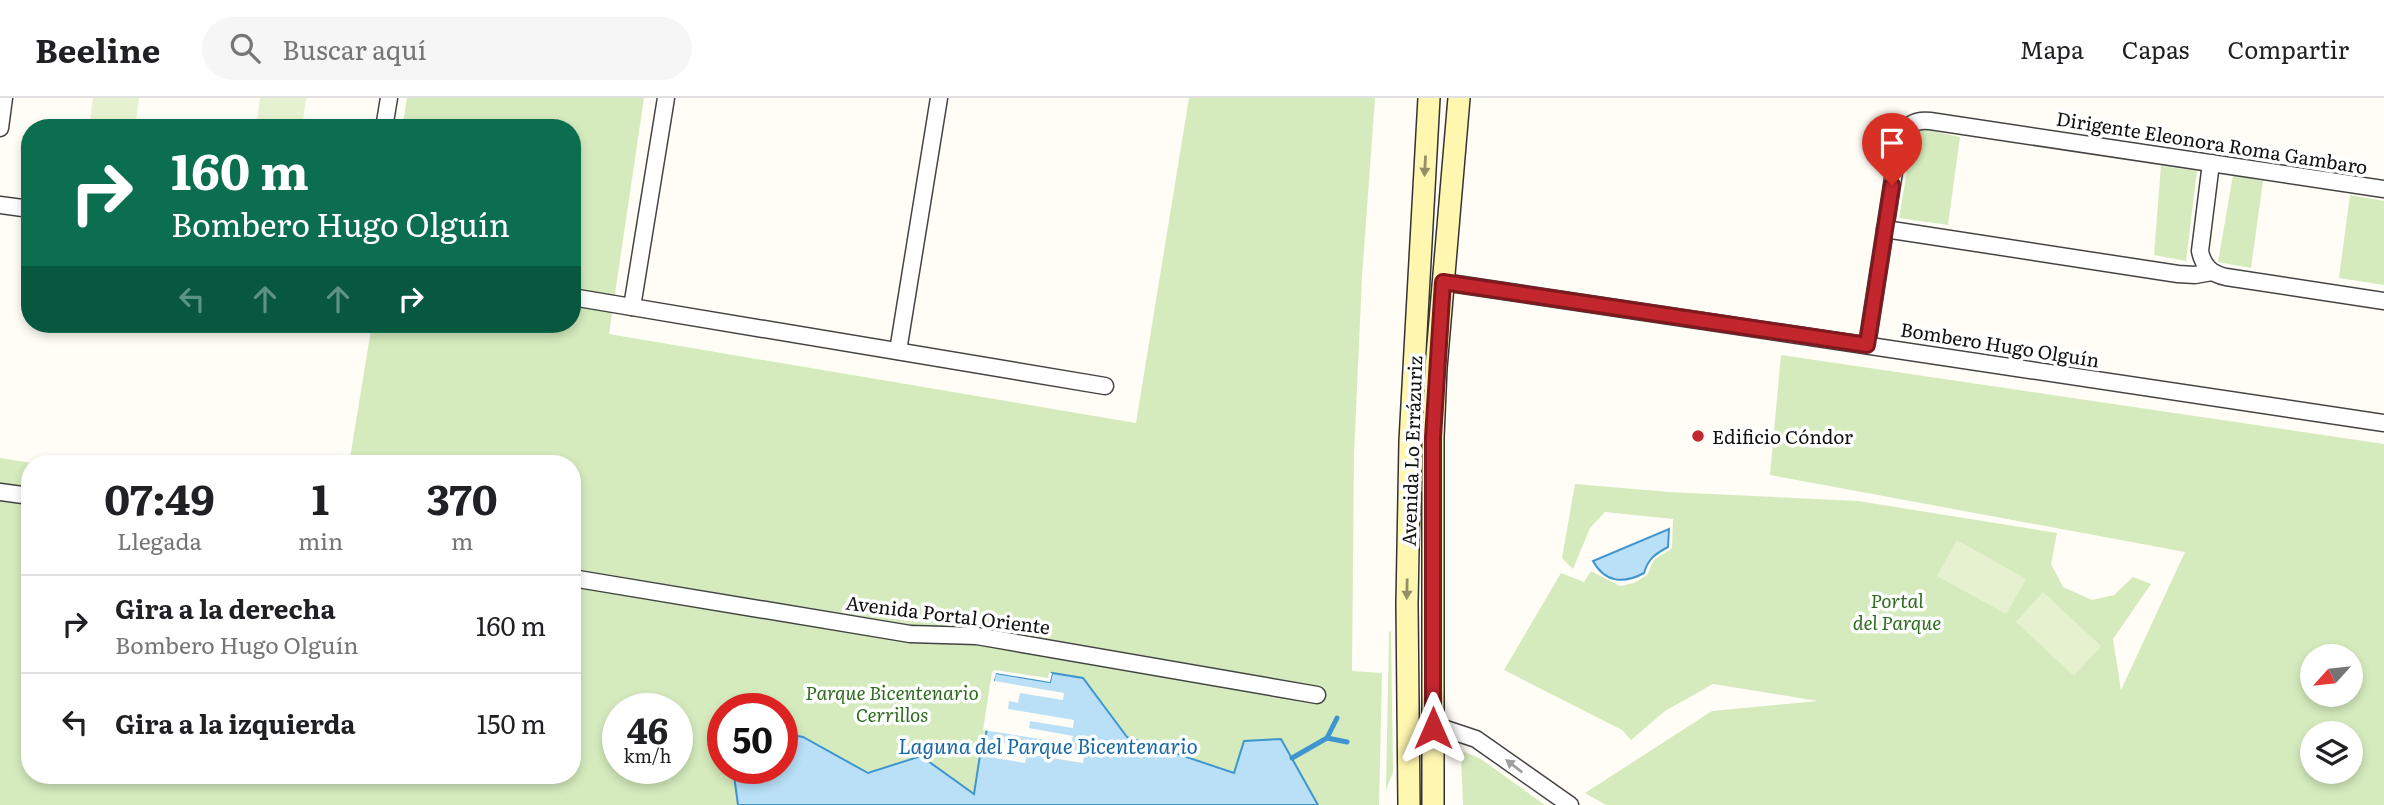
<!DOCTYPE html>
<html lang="es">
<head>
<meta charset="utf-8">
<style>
	:root { --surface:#fff; --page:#f6f6f6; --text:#202124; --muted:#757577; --line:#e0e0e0 }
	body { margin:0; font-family:Literata,serif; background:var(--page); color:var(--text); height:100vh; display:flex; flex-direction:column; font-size:26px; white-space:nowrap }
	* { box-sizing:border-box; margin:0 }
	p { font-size:23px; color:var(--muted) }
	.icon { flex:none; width:38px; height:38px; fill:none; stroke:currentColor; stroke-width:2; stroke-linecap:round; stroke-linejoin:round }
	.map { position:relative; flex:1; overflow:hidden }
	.panel { position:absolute; left:21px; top:357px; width:560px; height:329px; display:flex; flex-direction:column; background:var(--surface); border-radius:28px; box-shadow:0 4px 10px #0003 }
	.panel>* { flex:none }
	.top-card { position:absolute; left:21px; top:21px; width:560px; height:214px; border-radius:28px; box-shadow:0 4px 10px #0003; background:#0b6e4f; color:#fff; overflow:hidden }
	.needle { width:46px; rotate:243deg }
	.buttons { position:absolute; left:2300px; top:546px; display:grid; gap:14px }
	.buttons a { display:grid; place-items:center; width:63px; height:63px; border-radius:50%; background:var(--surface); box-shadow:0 4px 10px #0003; font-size:35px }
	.speed { position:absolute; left:602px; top:595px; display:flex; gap:14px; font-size:35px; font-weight:700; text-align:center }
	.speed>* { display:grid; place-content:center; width:91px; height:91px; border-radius:50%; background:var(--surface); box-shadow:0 4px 10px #0003; line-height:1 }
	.speed small { font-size:18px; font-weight:400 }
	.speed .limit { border:10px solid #d22; background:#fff; color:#111 }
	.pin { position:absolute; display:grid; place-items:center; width:60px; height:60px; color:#fff; margin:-72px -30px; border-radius:50% 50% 50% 0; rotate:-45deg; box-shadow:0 0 7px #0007 }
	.pin .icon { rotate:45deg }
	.me { position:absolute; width:77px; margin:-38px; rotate:0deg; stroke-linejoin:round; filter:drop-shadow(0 0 5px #0008) }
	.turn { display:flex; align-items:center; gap:24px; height:147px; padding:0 35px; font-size:32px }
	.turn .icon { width:91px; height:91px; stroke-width:2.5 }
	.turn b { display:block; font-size:49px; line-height:60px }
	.lanes { display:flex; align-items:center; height:66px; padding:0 35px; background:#0003; justify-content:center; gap:35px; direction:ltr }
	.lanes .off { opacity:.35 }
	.eta { display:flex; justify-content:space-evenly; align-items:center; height:119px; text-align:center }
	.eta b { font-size:42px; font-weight:700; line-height:49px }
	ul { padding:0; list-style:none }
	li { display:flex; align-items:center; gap:21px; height:98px; padding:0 35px; border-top:2px solid var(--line) }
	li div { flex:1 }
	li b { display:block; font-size:26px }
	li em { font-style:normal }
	header { display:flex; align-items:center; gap:42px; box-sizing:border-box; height:98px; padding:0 35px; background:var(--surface); border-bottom:2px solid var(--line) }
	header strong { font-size:33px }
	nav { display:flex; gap:38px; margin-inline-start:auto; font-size:24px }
	.search { width:490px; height:63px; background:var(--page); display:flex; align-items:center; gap:18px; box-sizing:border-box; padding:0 24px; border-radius:38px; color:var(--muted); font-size:26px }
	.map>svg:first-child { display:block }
	.green { fill:#d5ebbd; fill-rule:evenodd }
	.pitch { fill:#e6f2cf }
	.water { fill:#b9e0f7; stroke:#3f96cf; stroke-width:2 }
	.pier { fill:#fffdf5 }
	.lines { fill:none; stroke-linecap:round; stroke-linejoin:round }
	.stream { stroke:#3f96cf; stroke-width:5 }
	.minor-casing { stroke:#444; stroke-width:19 }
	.secondary-casing { stroke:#333; stroke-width:24 }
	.minor { stroke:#fff; stroke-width:16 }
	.secondary { stroke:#fff6b0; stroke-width:21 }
	.oneway { fill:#948f68 }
	.oneway2 { fill:#a0a0a0 }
	.route-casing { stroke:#7f191e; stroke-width:18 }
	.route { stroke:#c4262e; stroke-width:12 }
	.poi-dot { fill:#c4262e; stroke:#fff; stroke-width:2.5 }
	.labels { text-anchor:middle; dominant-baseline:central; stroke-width:7; stroke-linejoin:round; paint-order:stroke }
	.street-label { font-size:19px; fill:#111; stroke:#fff }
	.poi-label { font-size:19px; fill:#111; stroke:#fff; text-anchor:start }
	.park-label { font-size:19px; font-style:italic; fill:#2f6b1f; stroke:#fff }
	.water-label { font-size:21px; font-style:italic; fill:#1768a6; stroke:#fff }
</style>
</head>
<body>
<header>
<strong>Beeline</strong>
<div class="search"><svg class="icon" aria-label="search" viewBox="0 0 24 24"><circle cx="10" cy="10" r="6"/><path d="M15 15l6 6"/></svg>Buscar aquí</div>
<nav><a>Mapa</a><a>Capas</a><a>Compartir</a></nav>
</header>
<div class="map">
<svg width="2384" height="707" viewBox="0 0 2384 707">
	<rect width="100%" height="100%" fill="#fffdf5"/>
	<g class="green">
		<path d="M407,0H644L609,236L1136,325L1189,0H1375L1362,179L1354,357L1352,573L1382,575L1379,707H0V360L38,366H30V677H572V366H349L372,226H572V30H402ZM618,611H677V670H618ZM723,611H782V670H723Z"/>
		<path d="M1923,31L1960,39L1948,127L1899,120L1913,37Z"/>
		<path d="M2161,68L2197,73L2186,163L2154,157Z"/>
		<path d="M2233,77L2263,83L2251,170L2218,164Z"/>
		<path d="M2350,97L2384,103V187L2339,180Z"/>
		<path d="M1781,257L2384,346V707H1606L1585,695L1712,613L1818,603L1713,586L1665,613L1631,642L1622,632L1504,572L1561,475L1584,484L1591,473L1620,488L1634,485L1647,477L1654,462L1672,450L1673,421L1605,414L1590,430L1573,471L1562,460L1575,386L1669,394L1858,403L2057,435L2051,466L2063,489L2092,502L2114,497L2133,479L2151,486L2113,541L2121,592L2185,454L1770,377ZM2312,558H2350V597H2312ZM2312,635H2350V674H2312Z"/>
		<path d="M1391,533L1393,674L1386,692L1389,534Z"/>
		<path d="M1465,654L1481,661L1545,707H1463L1461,657Z"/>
	</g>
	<g class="pitch">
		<path d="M93,0H139L135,30L89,28Z"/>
		<path d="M260,0H306L302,30H256Z"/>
		<path d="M1957,442L2026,481L2006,516L1937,478Z"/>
		<path d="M2043,494L2101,548L2074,578L2016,524Z"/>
	</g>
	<g class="water">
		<path d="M1669,431L1668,449C1655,456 1648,461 1644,475C1624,486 1605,485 1593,463Z"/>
		<path d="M995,575L1050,584L1052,575L1083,580L1127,639L1234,675L1244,643L1281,641L1318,707H738L733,670H782V635L803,639L868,675L921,658L974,696L980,657H983Z"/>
	</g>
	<g class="pier">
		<path d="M995,572L1048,580L1049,575H1052L1050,584L996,575L994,583L1064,595L1063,602L1020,595L1018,605L1009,603L1008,611L1074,622L1073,630L1030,623L1029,630L1073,638L1071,646L983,632L992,574Z"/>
		<path d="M982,641L1084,658L1083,665L1027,656L1025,665L976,657L980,654Z"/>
	</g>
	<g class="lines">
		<g class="stream">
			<path d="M1327,640L1347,644"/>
			<path d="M1292,660L1327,640L1337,620"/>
		</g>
		<g class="minor-casing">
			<g id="minor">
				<path d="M0,30L4,0"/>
				<path d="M384,30L389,0"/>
				<path d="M2211,65L2200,153C2203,168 2211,176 2226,179L2384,203"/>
				<path d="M0,107L30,111"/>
				<path d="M1885,131L2178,176L2195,177L2212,174"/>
				<path d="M1443,184L2384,325"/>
				<path d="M572,199L1105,288"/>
				<path d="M632,209L666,0"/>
				<path d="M1867,247L1899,42C1904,28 1915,21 1930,23L2384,91"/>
				<path d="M898,253L939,0"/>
				<path d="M0,394L30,398"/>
				<path d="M572,480L910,536L977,538L1317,597"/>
				<path d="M1433,630L1446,631L1476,641L1570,707"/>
			</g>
		</g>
		<g class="secondary-casing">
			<g id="secondary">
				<path d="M1409,707L1407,506L1410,343L1429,0"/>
				<path d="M1433,707V339L1436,270L1459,0"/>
			</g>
		</g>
		<use href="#minor" class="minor"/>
		<use href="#secondary" class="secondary"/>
	</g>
	<defs><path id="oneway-solid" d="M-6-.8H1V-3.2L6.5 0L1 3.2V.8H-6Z" transform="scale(1.75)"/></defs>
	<g class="oneway">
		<use href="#oneway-solid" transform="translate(1425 68) rotate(93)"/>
		<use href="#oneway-solid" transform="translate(1407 491) rotate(91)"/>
	</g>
	<use class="oneway2" href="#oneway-solid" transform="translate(1514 668) rotate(-142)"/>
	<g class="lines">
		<g class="route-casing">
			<path id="route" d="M1433,630V339L1443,184L1867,247L1892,87"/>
		</g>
		<use href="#route" class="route"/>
	</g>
	<circle class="poi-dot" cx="1698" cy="338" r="7"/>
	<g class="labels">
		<g class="street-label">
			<text transform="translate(2212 44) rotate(9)">Dirigente Eleonora Roma Gambaro</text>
			<text transform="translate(2000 246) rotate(9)">Bombero Hugo Olguín</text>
			<text transform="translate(1411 353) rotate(-88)">Avenida Lo Errázuriz</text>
			<text transform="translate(948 516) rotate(7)">Avenida Portal Oriente</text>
		</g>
		<g class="poi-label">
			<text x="1712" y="338">Edificio Cóndor</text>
		</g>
		<g class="park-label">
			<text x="1897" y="502">Portal<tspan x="1897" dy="22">del Parque</tspan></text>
			<text x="892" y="594">Parque Bicentenario<tspan x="892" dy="22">Cerrillos</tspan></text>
		</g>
		<g class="water-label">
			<text x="1048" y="646">Laguna del Parque Bicentenario</text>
		</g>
	</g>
</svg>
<div class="buttons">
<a><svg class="needle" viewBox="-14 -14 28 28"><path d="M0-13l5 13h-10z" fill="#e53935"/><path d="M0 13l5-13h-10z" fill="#757577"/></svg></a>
<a><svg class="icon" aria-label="layers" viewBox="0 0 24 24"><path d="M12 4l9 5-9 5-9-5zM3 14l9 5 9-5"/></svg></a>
</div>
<div class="speed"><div>46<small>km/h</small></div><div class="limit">50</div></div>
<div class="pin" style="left:1892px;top:87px;background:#d93025"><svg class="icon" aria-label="arrive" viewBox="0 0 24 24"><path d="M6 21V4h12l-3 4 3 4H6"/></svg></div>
<svg class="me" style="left:1433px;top:630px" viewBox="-20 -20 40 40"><path d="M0-17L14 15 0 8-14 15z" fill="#c4262e" stroke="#fff" stroke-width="4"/></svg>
<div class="top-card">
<div class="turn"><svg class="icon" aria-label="right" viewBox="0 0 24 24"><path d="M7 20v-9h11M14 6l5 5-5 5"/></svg><div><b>160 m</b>Bombero Hugo Olguín</div></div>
<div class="lanes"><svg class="icon off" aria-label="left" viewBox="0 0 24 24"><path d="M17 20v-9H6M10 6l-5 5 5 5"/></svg><svg class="icon off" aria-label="ahead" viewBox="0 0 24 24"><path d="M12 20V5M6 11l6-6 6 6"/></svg><svg class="icon off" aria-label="ahead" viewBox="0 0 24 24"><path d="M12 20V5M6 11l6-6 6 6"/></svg><svg class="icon" aria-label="right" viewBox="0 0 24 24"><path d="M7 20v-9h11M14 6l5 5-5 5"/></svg></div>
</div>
<section class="panel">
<div class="eta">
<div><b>07:49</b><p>Llegada</p></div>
<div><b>1</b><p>min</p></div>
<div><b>370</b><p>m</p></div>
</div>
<ul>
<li><svg class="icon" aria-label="right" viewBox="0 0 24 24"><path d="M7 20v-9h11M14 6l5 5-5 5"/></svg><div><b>Gira a la derecha</b><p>Bombero Hugo Olguín</p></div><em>160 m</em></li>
<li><svg class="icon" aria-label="left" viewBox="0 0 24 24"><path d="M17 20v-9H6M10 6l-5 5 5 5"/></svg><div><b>Gira a la izquierda</b></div><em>150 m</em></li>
</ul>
</section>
</div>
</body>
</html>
